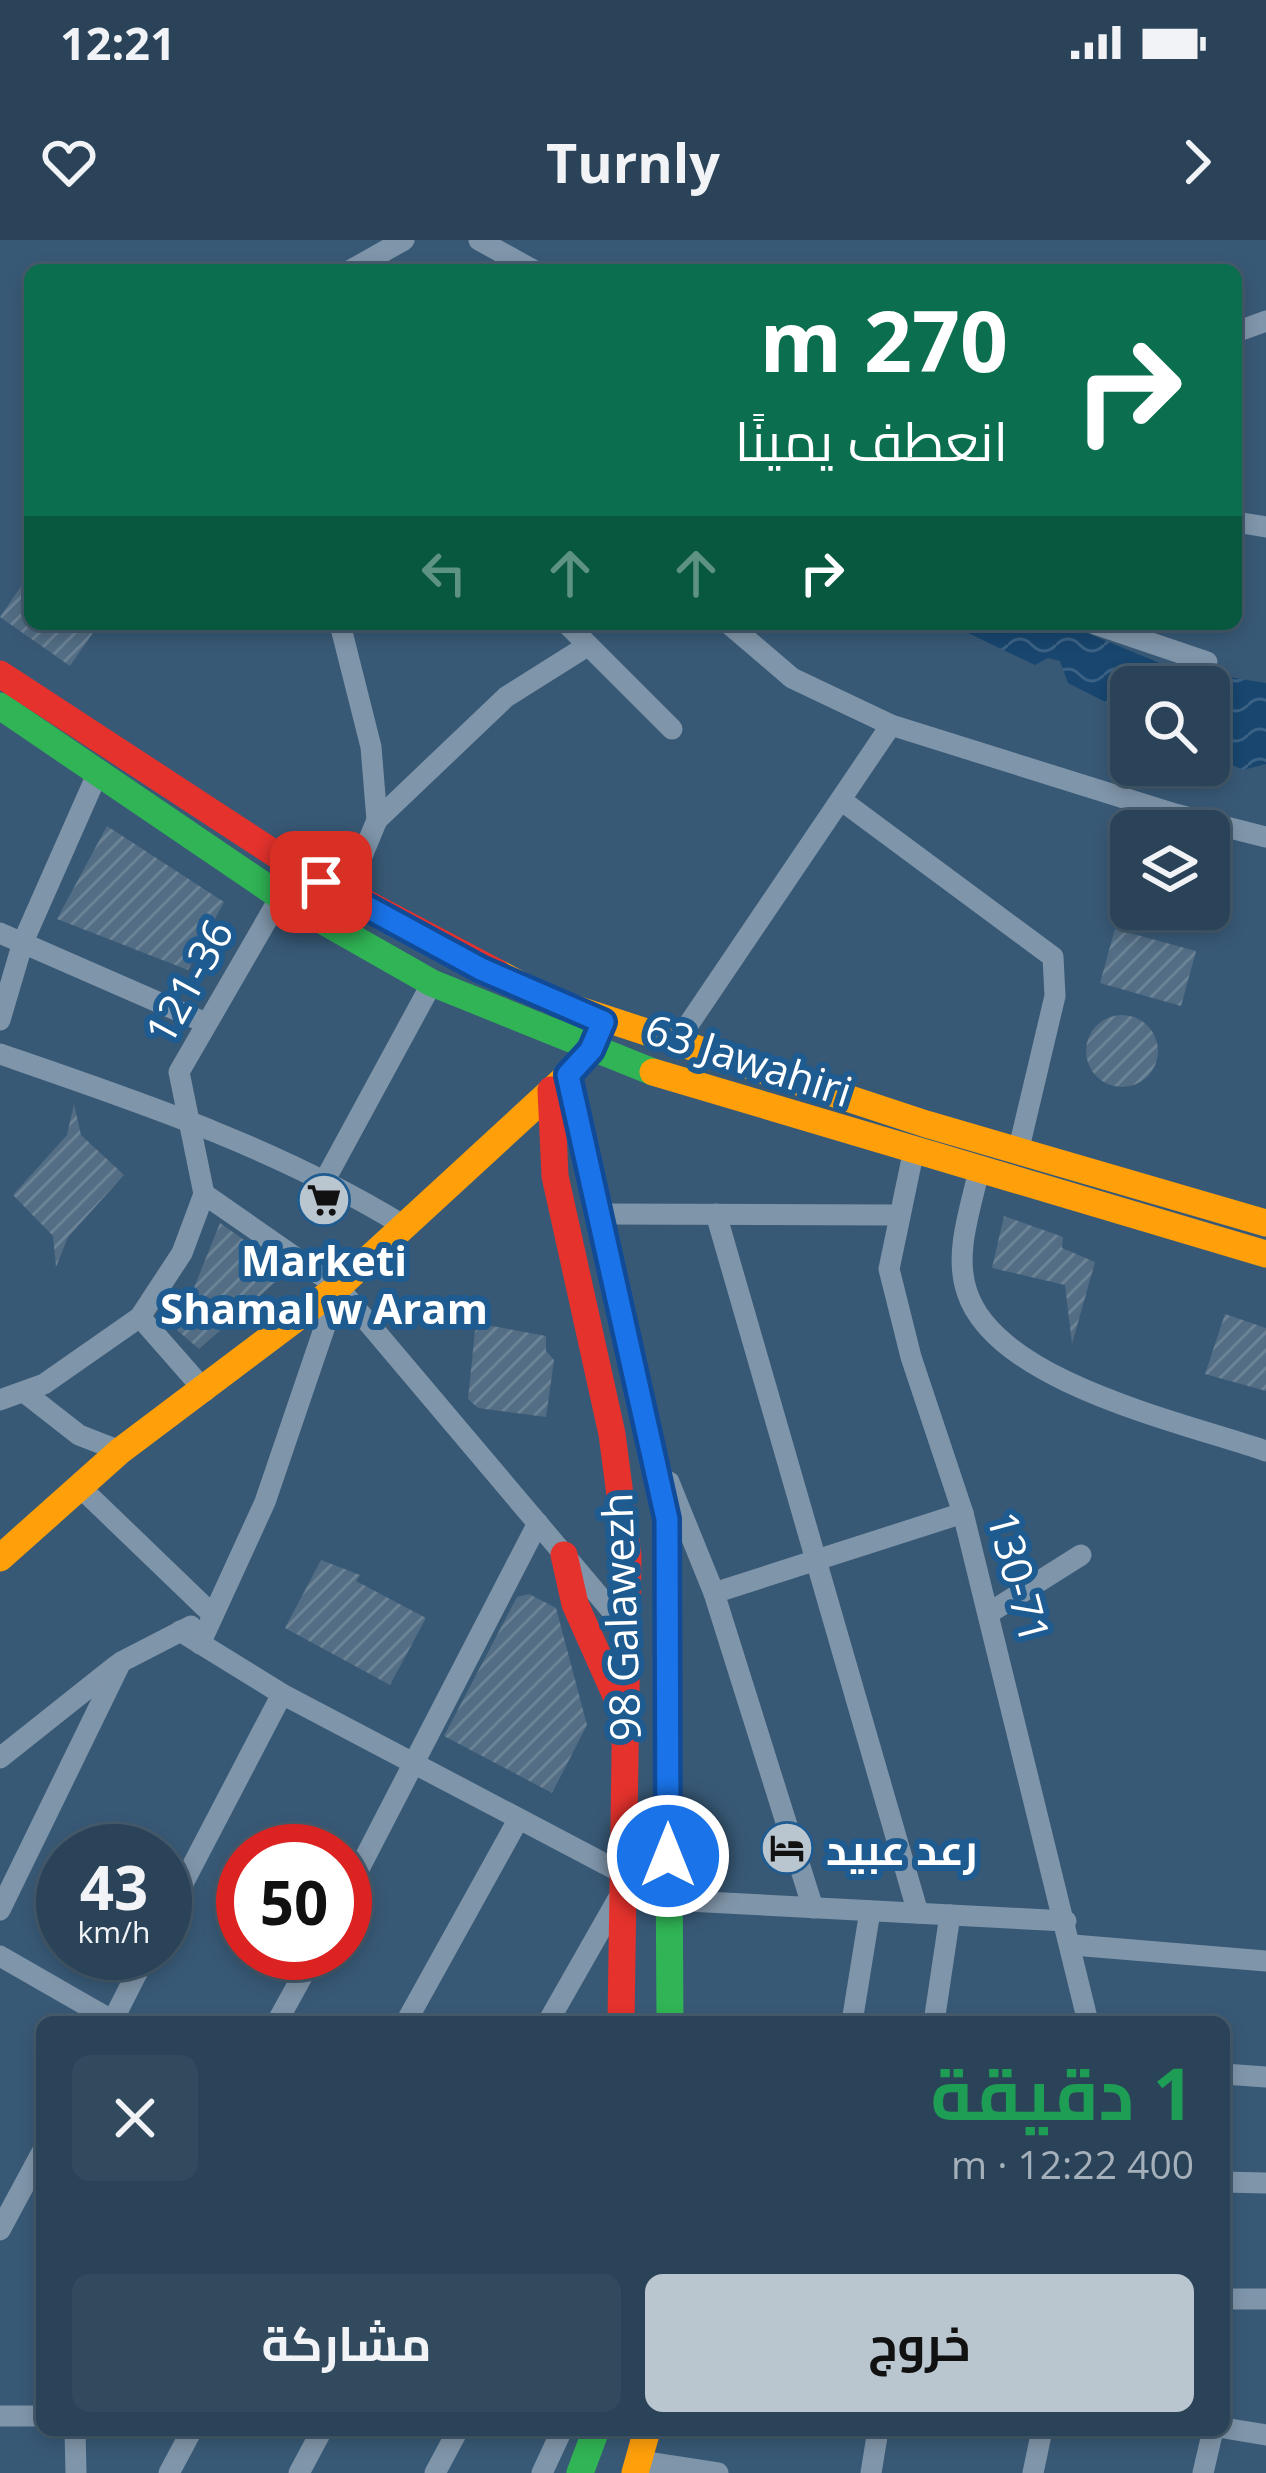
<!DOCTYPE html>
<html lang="ar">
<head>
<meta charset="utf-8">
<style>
	:root { --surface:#2a4358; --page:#324a5e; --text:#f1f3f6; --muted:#a5b0ba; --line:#465c6e; --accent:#b9c5cf }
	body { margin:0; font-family:"Open Sans",Cairo,sans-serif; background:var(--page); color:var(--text); direction:rtl; height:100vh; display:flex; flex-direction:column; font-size:45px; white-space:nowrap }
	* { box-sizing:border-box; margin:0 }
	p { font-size:39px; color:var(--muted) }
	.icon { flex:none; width:66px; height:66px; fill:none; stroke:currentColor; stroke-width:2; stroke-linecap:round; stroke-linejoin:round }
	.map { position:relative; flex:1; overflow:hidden; direction:ltr }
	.drawer { position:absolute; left:36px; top:1776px; width:1194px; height:420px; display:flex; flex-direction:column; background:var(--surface); border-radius:18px; box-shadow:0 6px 18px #0003,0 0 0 3px var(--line); direction:rtl }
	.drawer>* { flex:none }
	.guide { position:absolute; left:24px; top:24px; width:1218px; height:366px; border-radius:18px; box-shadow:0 6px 18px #0003,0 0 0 3px var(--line); direction:rtl; background:#0b6e4f; color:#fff; overflow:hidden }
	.fabs { position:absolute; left:1110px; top:426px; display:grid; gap:24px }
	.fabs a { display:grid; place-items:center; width:120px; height:120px; border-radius:18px; background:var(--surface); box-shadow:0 6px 18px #0003,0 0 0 3px var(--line); font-size:60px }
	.speed { position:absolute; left:36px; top:1584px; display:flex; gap:24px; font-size:60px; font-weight:700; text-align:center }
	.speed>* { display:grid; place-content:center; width:156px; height:156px; border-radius:50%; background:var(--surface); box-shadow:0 6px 18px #0003,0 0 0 3px var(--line); line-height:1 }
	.speed small { font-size:30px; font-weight:400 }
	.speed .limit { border:18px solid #d22; background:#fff; color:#111 }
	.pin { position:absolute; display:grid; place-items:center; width:102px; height:102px; color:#fff; margin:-51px; border-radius:24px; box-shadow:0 6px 18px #0006 }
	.me { position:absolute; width:132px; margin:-66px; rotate:0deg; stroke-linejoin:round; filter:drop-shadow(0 0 9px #0008) }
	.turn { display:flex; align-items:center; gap:42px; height:252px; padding:0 36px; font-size:54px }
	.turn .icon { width:156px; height:156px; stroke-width:2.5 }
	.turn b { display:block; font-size:84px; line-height:102px }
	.lanes { display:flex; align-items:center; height:114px; padding:0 36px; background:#0003; justify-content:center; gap:60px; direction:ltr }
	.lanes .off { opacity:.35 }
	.round { display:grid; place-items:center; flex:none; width:126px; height:126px; border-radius:18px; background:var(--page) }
	.headline { display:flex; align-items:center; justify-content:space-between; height:204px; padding:0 36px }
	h1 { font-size:72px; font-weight:700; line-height:90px; color:#1e9e55 }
	.button { display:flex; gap:24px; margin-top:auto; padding:24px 36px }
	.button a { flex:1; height:138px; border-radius:18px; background:var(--accent); color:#111; font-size:48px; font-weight:700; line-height:138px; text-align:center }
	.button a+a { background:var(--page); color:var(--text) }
	.status { display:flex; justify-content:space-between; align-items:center; height:84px; padding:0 60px; background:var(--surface); direction:ltr }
	.status svg { height:33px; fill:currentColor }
	header { display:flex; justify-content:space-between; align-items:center; height:156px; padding:0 36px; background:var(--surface); font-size:54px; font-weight:700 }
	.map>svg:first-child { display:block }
	.water { fill:url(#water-waves) }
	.building { fill:url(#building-hatch) }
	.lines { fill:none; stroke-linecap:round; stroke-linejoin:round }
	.street { stroke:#7f95a9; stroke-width:21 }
	.fast { stroke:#30b455; stroke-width:27 }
	.slow { stroke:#ff9f0a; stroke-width:27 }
	.jam { stroke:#e5322d; stroke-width:27 }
	.route-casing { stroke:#114b97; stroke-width:30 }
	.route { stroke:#1a73e8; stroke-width:21 }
	.labels { text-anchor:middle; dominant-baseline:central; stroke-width:12; stroke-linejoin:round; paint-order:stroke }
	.street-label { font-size:42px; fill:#fff; stroke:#1e5b90 }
	.poi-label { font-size:42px; font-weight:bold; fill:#fff; stroke:#1e5b90 }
</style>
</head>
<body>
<div class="status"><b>12:21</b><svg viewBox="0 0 49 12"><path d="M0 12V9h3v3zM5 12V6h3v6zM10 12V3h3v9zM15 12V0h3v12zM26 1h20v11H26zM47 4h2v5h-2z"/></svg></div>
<header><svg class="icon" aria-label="forward" viewBox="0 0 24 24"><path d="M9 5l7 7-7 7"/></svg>Turnly<svg class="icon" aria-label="heart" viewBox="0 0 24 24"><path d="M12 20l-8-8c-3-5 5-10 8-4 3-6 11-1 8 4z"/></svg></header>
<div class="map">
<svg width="1266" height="2233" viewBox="0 0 1266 2233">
	<defs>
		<pattern id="water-waves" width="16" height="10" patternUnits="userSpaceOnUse" patternTransform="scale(3)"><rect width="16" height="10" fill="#18466f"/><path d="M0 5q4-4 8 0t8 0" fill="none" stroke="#3b6285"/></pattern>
		<pattern id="building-hatch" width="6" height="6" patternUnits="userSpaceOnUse" patternTransform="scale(3)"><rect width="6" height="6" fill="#526d84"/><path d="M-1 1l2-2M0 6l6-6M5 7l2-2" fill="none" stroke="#6c8396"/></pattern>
	</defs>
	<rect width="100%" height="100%" fill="#385976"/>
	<path class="water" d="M949,384H1065L1172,428L1266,443V524L1243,530L1209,514V447H1131V475L1068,443L1060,421L1048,418L1035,425Z"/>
	<g class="building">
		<path d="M30,333V384H99L70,426L0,377Z"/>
		<path d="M107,586L224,662L188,730L57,679Z"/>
		<path d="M1115,689L1196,711L1181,766L1100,743Z"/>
		<circle cx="1122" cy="811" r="36"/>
		<path d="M74,864L81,895L124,935L68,997L56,1027L53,996L13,955L67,895Z"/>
		<path d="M1004,976L1063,997L1062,1008L1095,1022L1072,1104L1065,1045L992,1028Z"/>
		<path d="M220,983L288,1031L199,1109L177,1090Z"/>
		<path d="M1225,1074L1266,1088V1151L1205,1134Z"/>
		<path d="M487,1085L546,1096V1111L554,1120L546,1177L478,1168L468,1159L475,1091Z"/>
		<path d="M321,1320L360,1335L356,1341L426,1378L390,1445L285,1388Z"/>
		<path d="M529,1354L556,1368L587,1485L552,1553L444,1496L517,1357Z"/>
	</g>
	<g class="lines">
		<g class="street">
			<path d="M479,0L533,30"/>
			<path d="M351,30L404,0"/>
			<path d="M1236,92L1266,81"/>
			<path d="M1236,282L1266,287"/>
			<path d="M340,384L371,507L377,580L345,657"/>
			<path d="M567,384L672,489"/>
			<path d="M729,384L792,438L891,485L1175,574L1266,597"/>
			<path d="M1095,384L1207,422"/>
			<path d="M841,560L1053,717L1055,756L1018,912"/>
			<path d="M377,580L506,457L587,406"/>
			<path d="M0,693L206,783"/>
			<path d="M0,780L23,702L99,530"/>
			<path d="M676,803L891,485"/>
			<path d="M0,814C139,862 275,907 401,984"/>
			<path d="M913,914L889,1029L911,1117L963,1273L1088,1782"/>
			<path d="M978,934C970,971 954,1014 967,1052C996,1142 1182,1182 1266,1211"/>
			<path d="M326,938L432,743"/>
			<path d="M204,954L338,1047L627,1389"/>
			<path d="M601,974L897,975"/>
			<path d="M716,974L918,1673"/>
			<path d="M140,1077L205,1151"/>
			<path d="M24,1152L79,1195L120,1211"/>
			<path d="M0,1160L44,1144L140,1077L182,1013L204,954L179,832L297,628"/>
			<path d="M669,1242L714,1353L813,1668"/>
			<path d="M80,1247L213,1375"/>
			<path d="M714,1353L963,1273"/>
			<path d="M989,1373L1081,1315"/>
			<path d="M180,1391L282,1454L624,1634"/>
			<path d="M200,1404L265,1262L338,1048"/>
			<path d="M0,1518L117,1425"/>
			<path d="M345,1656L538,1283"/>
			<path d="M668,1660L1066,1681"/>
			<path d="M0,1670L121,1422L191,1386"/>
			<path d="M165,1678L282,1454"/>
			<path d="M1073,1705L1266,1721"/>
			<path d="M0,1716L115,1782"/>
			<path d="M112,1782L147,1713"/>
			<path d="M277,1782L315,1713"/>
			<path d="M406,1782L518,1580"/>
			<path d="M548,1782L622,1652"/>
			<path d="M852,1782L870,1671"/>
			<path d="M934,1782L950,1675"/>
			<path d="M1224,1834L1266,1837"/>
			<path d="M1224,1942L1266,1943"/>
			<path d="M0,1990L42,1912"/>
			<path d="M1224,2059H1266"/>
			<path d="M0,2176H42"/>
			<path d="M1224,2188L1266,2195"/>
			<path d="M75,2190L76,2233"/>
			<path d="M640,2221L718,2233"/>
			<path d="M169,2233L192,2190"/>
			<path d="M299,2233L322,2190"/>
			<path d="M435,2233L458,2190"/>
			<path d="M542,2233L562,2190"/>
			<path d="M871,2233L878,2190"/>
			<path d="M1033,2233L1042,2190"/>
			<path d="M1203,2233L1213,2190"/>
		</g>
		<g class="fast">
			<path d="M0,466L281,657L432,743L653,832"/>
			<path d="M667,1283L670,1782"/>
			<path d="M580,2233L596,2190"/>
		</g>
		<g class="slow">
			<path d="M498,733L549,760L926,884L1266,983"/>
			<path d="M653,832L1266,1014"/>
			<path d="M0,1318L120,1211L338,1047L562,841"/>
			<path d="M635,2233L647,2190"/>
		</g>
		<g class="jam">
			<path d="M0,434L286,621L498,733"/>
			<path d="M568,835L667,1283"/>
			<path d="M551,850L555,936L612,1194L628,1316L621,1782"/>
			<path d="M564,1315L575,1364L620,1465"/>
		</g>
	</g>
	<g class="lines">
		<g class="route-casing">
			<path id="route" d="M321,642L481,729L603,782L591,810L568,835L667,1279L668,1616"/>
		</g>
		<use href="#route" class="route"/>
	</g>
	<defs>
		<g id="supermarket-disc" transform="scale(2.7)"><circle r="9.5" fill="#b9c5cf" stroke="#1e5b90"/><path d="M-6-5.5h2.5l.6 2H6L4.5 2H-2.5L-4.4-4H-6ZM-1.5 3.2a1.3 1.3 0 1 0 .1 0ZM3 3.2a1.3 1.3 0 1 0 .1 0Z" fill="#111"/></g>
		<g id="hotel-disc" transform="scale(2.7)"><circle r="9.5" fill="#b9c5cf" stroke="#1e5b90"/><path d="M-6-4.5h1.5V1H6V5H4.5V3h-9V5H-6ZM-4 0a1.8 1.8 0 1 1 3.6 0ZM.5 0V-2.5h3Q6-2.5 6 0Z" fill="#111"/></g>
	</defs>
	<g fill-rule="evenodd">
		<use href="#supermarket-disc" x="324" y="960"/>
		<use href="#hotel-disc" x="787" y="1608"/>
	</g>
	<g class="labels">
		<g class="street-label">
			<text transform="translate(188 741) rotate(-61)">121-36</text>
			<text transform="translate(749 819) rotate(18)">63 Jawahiri</text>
			<text transform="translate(1020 1337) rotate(75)">130-71</text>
			<text transform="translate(620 1377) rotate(-92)">98 Galawezh</text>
		</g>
		<g class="poi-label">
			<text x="324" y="1019">Marketi<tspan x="324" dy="48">Shamal w Aram</tspan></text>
			<text x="826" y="1608" text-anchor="start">رعد عبيد</text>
		</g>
	</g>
</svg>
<div class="fabs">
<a><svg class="icon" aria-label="search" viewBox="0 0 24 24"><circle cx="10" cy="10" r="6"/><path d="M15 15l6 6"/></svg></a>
<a><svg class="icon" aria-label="layers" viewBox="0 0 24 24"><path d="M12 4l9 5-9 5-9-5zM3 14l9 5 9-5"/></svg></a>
</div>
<div class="speed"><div>43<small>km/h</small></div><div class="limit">50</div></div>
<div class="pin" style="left:321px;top:642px;background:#d93025"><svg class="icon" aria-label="arrive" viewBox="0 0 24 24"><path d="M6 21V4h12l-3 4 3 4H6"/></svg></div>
<svg class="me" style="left:668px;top:1616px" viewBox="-20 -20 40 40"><circle r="17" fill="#1a73e8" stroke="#fff" stroke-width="3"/><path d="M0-11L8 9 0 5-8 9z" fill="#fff"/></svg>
<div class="guide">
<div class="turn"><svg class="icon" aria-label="right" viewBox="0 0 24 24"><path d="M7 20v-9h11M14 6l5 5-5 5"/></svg><div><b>270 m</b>انعطف يمينًا</div></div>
<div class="lanes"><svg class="icon off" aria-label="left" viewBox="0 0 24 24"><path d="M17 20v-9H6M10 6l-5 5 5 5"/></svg><svg class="icon off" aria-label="ahead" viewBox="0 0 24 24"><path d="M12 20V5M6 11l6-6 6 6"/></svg><svg class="icon off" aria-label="ahead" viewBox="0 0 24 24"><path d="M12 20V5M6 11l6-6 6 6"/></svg><svg class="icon" aria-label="right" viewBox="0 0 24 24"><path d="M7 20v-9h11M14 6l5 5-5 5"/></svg></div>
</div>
<section class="drawer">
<div class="headline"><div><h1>1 دقيقة</h1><p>400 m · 12:22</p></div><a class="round"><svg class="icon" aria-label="close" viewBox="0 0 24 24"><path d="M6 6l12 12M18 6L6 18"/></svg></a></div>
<div class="button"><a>خروج</a><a>مشاركة</a></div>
</section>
</div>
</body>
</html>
